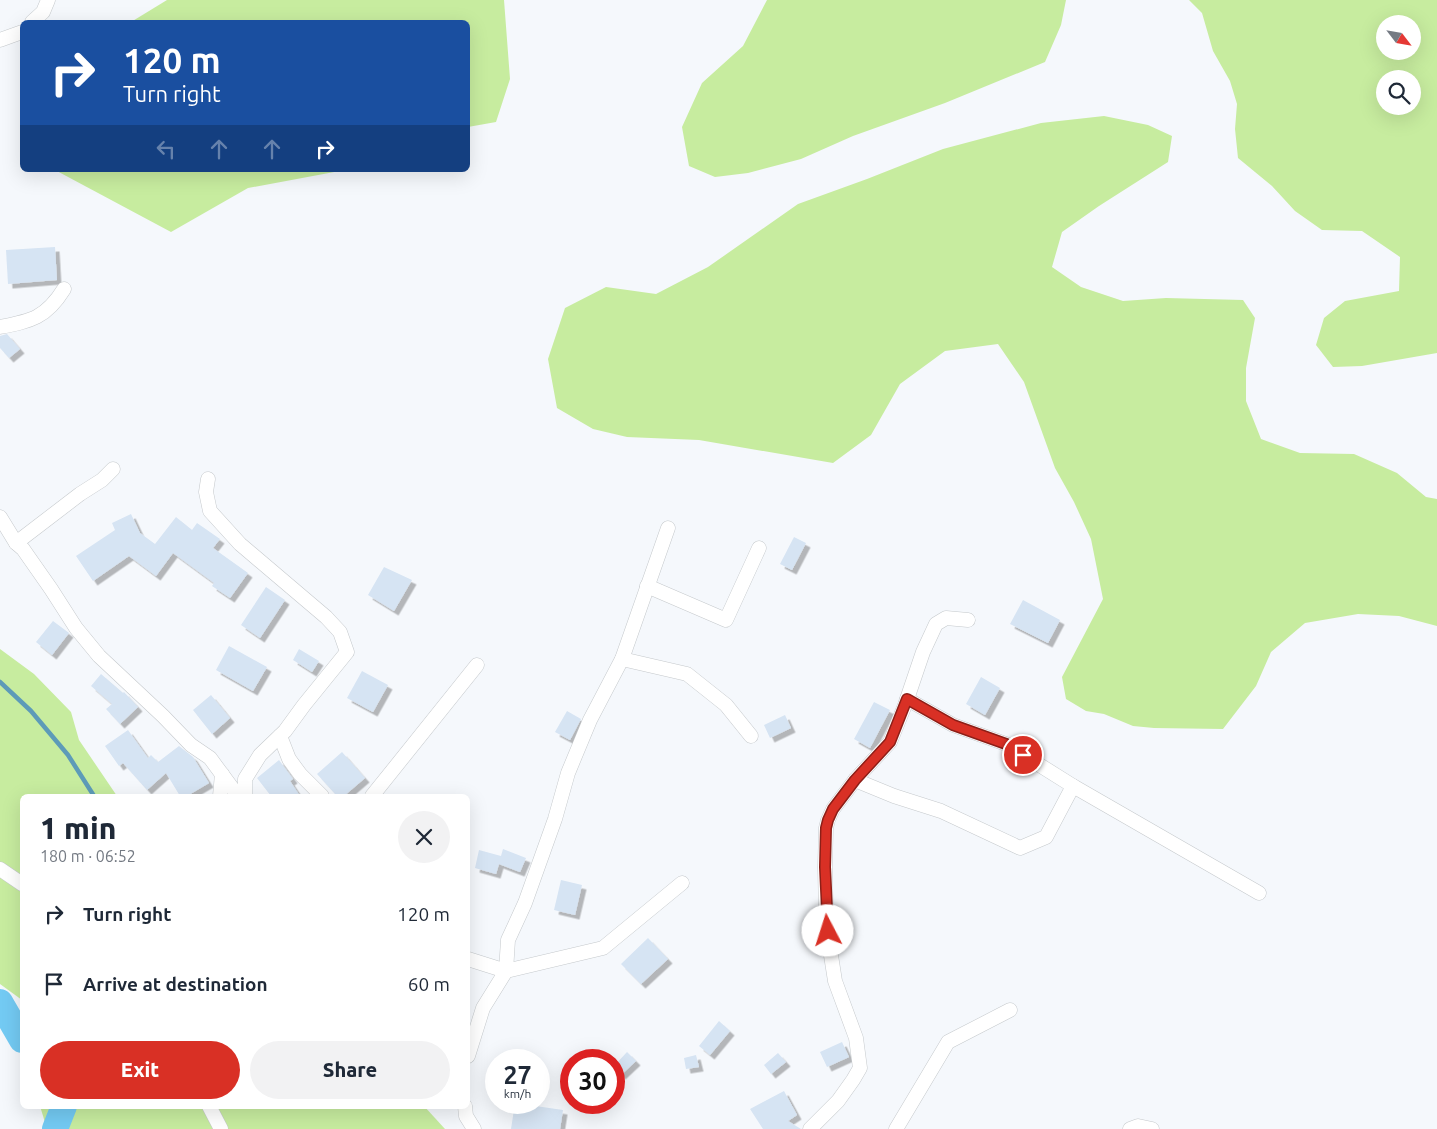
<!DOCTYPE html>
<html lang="en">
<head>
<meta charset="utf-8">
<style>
	:root { --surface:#fff; --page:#f2f2f3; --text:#1f2937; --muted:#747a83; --accent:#d93025 }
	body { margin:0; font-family:Ubuntu,sans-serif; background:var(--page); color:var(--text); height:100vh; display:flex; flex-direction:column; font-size:19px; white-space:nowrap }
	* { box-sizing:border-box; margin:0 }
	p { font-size:16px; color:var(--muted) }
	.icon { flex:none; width:28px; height:28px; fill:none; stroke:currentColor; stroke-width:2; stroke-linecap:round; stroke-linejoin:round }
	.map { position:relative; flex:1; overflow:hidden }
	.drawer { position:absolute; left:20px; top:794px; width:450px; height:315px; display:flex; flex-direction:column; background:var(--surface); border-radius:8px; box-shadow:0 5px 20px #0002 }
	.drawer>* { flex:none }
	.guide { position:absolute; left:20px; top:20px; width:450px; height:152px; border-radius:8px; box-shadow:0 5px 20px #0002; background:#1a4fa0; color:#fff; overflow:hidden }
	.needle { width:32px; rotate:121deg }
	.fabs { position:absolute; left:1376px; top:15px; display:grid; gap:10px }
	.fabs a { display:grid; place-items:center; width:45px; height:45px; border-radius:50%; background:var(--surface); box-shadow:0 5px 20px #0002; font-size:25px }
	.speed { position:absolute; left:485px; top:1049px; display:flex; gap:10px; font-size:25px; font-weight:700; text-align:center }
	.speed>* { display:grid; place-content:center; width:65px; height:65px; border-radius:50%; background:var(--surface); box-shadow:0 5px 20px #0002; line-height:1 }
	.speed small { font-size:12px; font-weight:400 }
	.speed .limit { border:8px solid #d22; background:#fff; color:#111 }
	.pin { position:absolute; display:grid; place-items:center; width:42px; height:42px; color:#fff; margin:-21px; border:2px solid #fff; border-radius:50%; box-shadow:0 1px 5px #0007 }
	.me { position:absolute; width:55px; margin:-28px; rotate:355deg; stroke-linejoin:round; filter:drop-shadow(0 0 4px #0008) }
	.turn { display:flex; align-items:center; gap:18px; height:105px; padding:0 20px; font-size:22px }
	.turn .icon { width:65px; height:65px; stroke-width:2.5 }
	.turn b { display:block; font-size:35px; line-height:42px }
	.lanes { display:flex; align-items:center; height:48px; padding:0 20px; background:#0003; justify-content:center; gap:25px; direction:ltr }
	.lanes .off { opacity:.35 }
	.round { display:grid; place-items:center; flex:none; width:52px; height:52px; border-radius:26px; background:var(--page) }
	.overview { display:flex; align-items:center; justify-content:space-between; height:85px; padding:0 20px }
	h1 { font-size:30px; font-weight:800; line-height:38px }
	.cta { display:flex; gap:10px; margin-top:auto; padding:10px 20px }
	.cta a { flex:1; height:58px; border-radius:30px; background:var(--accent); color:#fff; font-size:20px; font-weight:800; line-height:58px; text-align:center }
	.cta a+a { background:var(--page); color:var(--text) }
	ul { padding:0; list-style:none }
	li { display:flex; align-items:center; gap:15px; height:70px; padding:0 20px }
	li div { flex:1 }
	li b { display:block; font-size:19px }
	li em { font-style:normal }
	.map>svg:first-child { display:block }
	.green { fill:#c7ec9f; fill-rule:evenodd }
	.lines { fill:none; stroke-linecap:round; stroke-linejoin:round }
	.stream { stroke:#5d9bb8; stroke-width:4.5 }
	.river { stroke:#73caf3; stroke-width:26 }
	.building { fill:#d6e4f3; filter:url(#shadow) }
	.minor-casing { stroke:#c5c9cc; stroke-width:15 }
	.minor { stroke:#fff; stroke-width:14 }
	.route-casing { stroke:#8d1f18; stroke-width:12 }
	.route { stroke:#d93025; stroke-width:9 }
</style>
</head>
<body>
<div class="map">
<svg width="1437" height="1129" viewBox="0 0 1437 1129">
	<defs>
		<filter id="shadow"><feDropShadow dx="4.5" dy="4.5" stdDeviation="0" flood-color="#0004"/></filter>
	</defs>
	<rect width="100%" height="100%" fill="#f5f8fc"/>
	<g class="green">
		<path d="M167,0H504L510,79L496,122L468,127V22H131Z"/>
		<path d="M767,0H1066L1061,25L1045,62L945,103L853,136L801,159L748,173L715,177L689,166L682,127L702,83L743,46Z"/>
		<path d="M1189,0H1437V353L1362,366L1333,367L1316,345L1324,318L1345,301L1399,291L1400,257L1362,231L1322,230L1295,211L1272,186L1238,158L1235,129L1237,104L1230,81L1213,51L1202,13ZM1385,24H1412V51H1385ZM1385,79H1412V106H1385Z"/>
		<path d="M1104,116L1148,125L1172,136L1168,162L1099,206L1062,232L1052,267L1081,287L1123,301L1166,298L1243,300L1255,318L1246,368V401L1261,439L1300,453L1354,454L1397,473L1426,497L1437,499V626L1399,616L1358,614L1305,623L1271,652L1256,686L1223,729L1154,728L1133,726L1104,714L1086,711L1066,699L1062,677L1103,599L1091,539L1074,502L1055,468L1024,382L998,344L945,351L900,384L871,435L833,463L699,440L627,437L593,429L557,408L548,359L565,308L606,287L656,294L708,267L798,204L867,179L943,149L1041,123Z"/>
		<path d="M55,170H345L248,188L171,232Z"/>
		<path d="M0,649L34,674L71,712L79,740L117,796H22V1000L0,984Z"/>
		<path d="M40,1106H424L445,1129H47Z"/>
	</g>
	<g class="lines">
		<path class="stream" d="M0,682L31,711L68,755L94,796"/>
		<g class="river">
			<path d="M0,1002L22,1040"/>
			<path d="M55,1129L64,1106"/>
		</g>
	</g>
	<g class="building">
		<path d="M55,247L57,280L8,284L6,250Z"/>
		<path d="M7,334L20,349L9,358L0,348V336Z"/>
		<path d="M131,514L140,533L155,544L176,517L192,530L197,523L220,539L213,548L248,573L230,598L212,586L214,583L173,553L156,576L129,556L93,581L76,556L115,530L112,523Z"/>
		<path d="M794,537L806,543L792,570L780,564Z"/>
		<path d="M384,567L412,580L394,611L368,595Z"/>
		<path d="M266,587L285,600L260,638L241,625Z"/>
		<path d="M1023,600L1060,620L1048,643L1010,624Z"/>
		<path d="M53,621L69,633L52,655L36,642Z"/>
		<path d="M229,646L267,667L253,691L216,670Z"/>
		<path d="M299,649L319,661L312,672L293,660Z"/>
		<path d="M362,671L388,685L373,712L347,698Z"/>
		<path d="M101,674L123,693L124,692L138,707L120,724L106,709L112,704L91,686Z"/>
		<path d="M981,677L1000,688L985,715L966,704Z"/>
		<path d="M211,695L230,718L212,734L193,710Z"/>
		<path d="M874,702L890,710L870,748L854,739Z"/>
		<path d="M567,711L581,719L570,740L555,732Z"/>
		<path d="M785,715L791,728L770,738L764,725Z"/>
		<path d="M128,730L148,758L151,755L158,762L179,746L193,757L209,783L187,796H180L166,773L147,790L123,763L119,766L105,746Z"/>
		<path d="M342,752L365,778L344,796H337L317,774Z"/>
		<path d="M279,760L293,779L290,781L300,796H271L257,778Z"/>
		<path d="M503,849L526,858L520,872L499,864L496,874L475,868L479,850L501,856Z"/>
		<path d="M561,880L582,885L575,915L554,910Z"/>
		<path d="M648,938L668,959L641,984L621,964Z"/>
		<path d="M719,1021L730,1031L710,1055L699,1046Z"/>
		<path d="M842,1042L849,1057L827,1067L820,1052Z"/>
		<path d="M627,1052L636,1061L621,1075L614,1066Z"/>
		<path d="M778,1053L786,1062L771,1074L764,1065Z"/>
		<path d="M696,1055L699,1067L686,1069L684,1058Z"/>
		<path d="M784,1091L797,1115L788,1121L801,1129H763L750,1109Z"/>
		<path d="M515,1103L563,1110L560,1129H511Z"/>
	</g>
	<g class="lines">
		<g class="minor-casing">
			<g id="minor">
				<path d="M32,22L43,12L48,0"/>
				<path d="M0,40L22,32"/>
				<path d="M0,327C31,321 46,318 64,289"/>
				<path d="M208,479L206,492L210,511L240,544L326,617L340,632L347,652L304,705L285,731L260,755L245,779V796"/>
				<path d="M0,517L16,543L23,549L51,589L76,628L99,656L163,716L191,745L210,758L238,796"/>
				<path d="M16,543L80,494L102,480L113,469"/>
				<path d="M647,586L726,620L759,548"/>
				<path d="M622,659L687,674L726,705L751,736"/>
				<path d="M907,699L953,725L1006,744L1073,786"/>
				<path d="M280,736L289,759L300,774L322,796"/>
				<path d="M855,780L894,796L941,811L1020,848L1046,837L1073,786L1259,893"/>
				<path d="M220,796L222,774"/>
				<path d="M372,796L477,665"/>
				<path d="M0,869L22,884"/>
				<path d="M468,959L506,971L603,948L682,883"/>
				<path d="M468,1056L483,1008L506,971L508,940L525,903L555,819L568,773L590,720L622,659L668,528"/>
				<path d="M209,1106L221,1129"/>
				<path d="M465,1106L466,1116L474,1129"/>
				<path d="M810,1129L838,1101L853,1080L860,1068L856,1038L835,981L830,949L826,913L825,867L826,828L828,820L833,809L855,780L890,742L905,705L923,652L936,624L946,618L968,620"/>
				<path d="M896,1129L948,1042L1010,1010"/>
				<path d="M1130,1129L1138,1126L1152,1129"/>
			</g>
		</g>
		<use href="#minor" class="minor"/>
	</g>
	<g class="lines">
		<g class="route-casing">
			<path id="route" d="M828,931L825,867L826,828L828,820L833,809L855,780L890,742L907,699L953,725L1006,744L1023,755"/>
		</g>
		<use href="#route" class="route"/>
	</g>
</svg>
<div class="fabs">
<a><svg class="needle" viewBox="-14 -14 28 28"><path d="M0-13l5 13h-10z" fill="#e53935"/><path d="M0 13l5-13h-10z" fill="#747a83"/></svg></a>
<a><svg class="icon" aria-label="search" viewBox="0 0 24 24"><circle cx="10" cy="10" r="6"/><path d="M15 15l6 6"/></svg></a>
</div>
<div class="speed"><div>27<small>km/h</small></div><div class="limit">30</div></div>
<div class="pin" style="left:1023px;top:755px;background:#d93025"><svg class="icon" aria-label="arrive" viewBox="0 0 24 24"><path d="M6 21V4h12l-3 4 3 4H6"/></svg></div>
<svg class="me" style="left:828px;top:931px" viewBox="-20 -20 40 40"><circle r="19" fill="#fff"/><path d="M0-13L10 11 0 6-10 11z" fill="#d93025"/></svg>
<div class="guide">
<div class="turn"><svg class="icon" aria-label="right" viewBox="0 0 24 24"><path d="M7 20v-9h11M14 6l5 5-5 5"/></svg><div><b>120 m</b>Turn right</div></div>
<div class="lanes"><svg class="icon off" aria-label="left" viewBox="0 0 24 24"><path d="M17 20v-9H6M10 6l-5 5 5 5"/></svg><svg class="icon off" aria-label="ahead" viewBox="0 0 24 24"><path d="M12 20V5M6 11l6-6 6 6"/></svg><svg class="icon off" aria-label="ahead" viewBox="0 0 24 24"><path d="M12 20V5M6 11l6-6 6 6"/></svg><svg class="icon" aria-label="right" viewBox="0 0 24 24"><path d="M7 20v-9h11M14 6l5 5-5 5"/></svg></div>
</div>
<section class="drawer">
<div class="overview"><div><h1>1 min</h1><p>180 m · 06:52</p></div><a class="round"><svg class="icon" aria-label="close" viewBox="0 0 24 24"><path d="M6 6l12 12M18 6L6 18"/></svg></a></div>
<ul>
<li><svg class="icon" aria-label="right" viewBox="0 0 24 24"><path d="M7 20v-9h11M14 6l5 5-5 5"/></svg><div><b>Turn right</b></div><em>120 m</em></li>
<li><svg class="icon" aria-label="arrive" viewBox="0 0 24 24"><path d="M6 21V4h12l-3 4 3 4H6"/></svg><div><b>Arrive at destination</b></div><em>60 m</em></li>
</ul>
<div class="cta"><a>Exit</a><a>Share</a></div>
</section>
</div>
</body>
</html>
